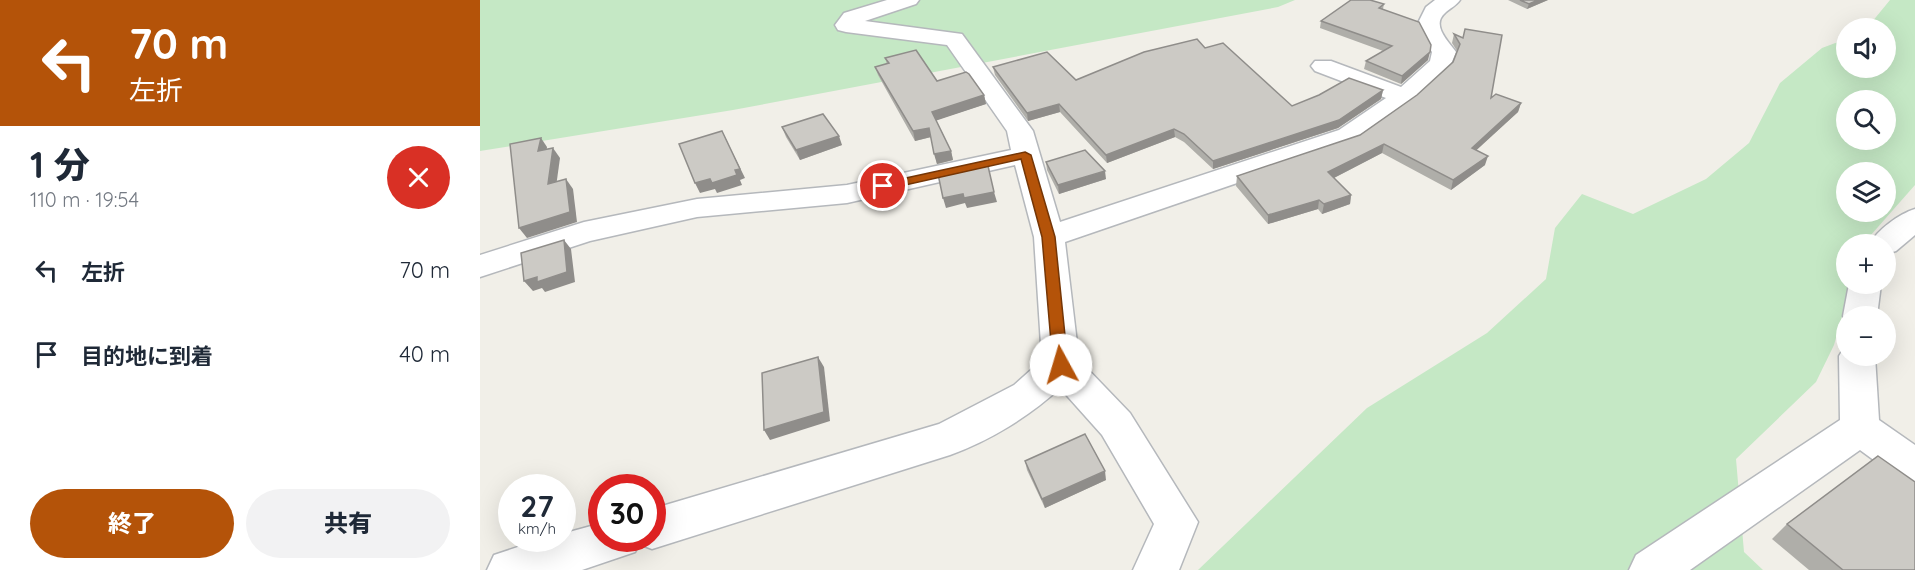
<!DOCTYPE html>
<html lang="ja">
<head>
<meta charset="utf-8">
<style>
	:root { --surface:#fff; --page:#f2f2f3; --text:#1f2937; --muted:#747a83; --accent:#b45309 }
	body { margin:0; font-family:Quicksand,"Noto Sans JP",sans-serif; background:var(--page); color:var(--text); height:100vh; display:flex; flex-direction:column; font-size:22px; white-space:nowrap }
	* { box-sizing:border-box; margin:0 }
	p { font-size:20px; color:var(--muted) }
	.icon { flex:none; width:33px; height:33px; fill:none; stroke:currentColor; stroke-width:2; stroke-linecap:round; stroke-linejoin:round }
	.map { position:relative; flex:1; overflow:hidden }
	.details { display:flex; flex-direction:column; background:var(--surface); width:480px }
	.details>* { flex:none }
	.top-card { background:#b45309; color:#fff; overflow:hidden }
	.tools { position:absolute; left:1356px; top:18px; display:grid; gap:12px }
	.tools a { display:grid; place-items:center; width:60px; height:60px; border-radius:50%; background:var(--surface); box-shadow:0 6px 24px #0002; font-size:30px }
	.speed { position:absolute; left:18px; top:474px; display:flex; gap:12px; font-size:30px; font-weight:700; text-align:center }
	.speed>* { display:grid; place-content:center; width:78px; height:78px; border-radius:50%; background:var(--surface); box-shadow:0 6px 24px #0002; line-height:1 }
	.speed small { font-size:15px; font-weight:400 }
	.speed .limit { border:9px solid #d22; background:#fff; color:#111 }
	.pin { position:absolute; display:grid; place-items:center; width:51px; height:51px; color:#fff; margin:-26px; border:3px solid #fff; border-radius:50%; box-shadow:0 2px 6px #0007 }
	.me { position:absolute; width:66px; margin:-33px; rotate:354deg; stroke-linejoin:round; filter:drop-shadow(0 0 4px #0008) }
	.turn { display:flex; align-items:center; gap:21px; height:126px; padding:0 30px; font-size:27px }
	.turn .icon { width:78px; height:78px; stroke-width:2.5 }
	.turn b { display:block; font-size:42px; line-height:51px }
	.round { display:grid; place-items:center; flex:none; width:63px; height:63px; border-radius:32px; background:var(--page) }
	.summary { display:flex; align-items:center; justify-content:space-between; height:102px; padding:0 30px }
	h1 { font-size:36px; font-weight:800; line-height:45px }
	.cta { display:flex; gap:12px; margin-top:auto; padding:12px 30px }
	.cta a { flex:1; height:69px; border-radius:36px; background:var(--accent); color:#fff; font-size:24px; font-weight:800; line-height:69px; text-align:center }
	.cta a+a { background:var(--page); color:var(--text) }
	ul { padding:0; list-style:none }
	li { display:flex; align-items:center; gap:18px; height:84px; padding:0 30px }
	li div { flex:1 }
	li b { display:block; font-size:22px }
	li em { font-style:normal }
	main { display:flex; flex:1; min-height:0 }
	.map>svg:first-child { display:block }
	.green { fill:#c5e8c5; fill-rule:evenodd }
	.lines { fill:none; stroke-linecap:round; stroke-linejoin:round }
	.minor-casing { stroke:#b5b8bc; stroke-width:3 }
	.minor { fill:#fff; fill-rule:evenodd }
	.wall { fill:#afaea9 }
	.shaded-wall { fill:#8f8d8a }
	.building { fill:#cccac5; stroke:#8f8d8a; stroke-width:1.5 }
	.route { fill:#b45309; stroke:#753606; stroke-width:1.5 }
</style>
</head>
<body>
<main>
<section class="details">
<div class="top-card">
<div class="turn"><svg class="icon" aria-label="left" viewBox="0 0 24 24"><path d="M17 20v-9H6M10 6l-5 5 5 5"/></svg><div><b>70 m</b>左折</div></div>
</div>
<div class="summary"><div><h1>1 分</h1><p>110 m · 19:54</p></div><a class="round" style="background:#d93025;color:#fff"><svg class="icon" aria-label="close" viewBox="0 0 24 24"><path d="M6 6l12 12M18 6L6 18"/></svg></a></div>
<ul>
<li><svg class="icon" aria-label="left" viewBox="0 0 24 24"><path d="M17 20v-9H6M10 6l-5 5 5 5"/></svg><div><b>左折</b></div><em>70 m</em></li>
<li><svg class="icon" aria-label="arrive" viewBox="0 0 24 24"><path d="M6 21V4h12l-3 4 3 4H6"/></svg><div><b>目的地に到着</b></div><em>40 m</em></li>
</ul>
<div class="cta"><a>終了</a><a>共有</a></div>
</section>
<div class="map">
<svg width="1435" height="570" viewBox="0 0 1435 570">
	<rect width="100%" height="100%" fill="#f1efe8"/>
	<g class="green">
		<path d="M0,0H815L798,7L253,110L0,151Z"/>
		<path d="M1410,0H1435V185L1383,244H1366V284H1371L1354,345L1336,382L1256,459L1264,552L1283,570H718L887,408L1007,333L1066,279L1075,228L1102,194L1153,214L1226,179L1269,143L1300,83L1342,48L1366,39V68H1406V28H1387ZM1366,100H1406V140H1366ZM1366,172H1406V212H1366Z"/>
	</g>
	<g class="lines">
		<g class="minor-casing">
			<g id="minor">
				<path d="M407,0H439L436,4L385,21L482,34L553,131L580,222L859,130L906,98L835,71L831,66L835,61H851L921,87L950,61L952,52L942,36L938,23L946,7L955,0H980C976,6 970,8 965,13C951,25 968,41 976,52L969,69L934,102L877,142L585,242L599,360L650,413L718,522L699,570H653L674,524L622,435L580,388C550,416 509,441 470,455L172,549L159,544L155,552L102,570H7L14,555L65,538H82V534L122,523V538H172V509L459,424L534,385L562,360L554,237L535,165L367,203L217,217L110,241L0,277V255L104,222L217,199L367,185L531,150L527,131L467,45L366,32L358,30L355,25L364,13Z"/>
				<path d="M1435,209V235L1416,251L1406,254V244H1390C1397,230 1419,214 1435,209Z"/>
				<path d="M1369,284H1401L1397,316H1366V322L1363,316Z"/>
				<path d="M1366,345V356H1395L1399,420L1435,445V485L1421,480L1380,450L1210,570H1149L1156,555L1360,420L1359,356Z"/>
			</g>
		</g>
		<use href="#minor" class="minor"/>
	</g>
	<g class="wall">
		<path d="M1028,0H1068L1047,9Z"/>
		<path d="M904,4L903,9L948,60L921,84L884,69L886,61L903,51L840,28L841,21Z"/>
		<path d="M974,34L983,38L1011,98L1041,103L1038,112L996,150L1005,165L971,190L902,153L854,178L871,195L870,204L842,214L838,209L788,224L756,186L757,176L880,135L937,95L973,62L977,51L972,43Z"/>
		<path d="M725,48L812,106L903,90L901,99L858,128L733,169L704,142L695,137L627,163L580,112L548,121L515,75L513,67L596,80Z"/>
		<path d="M405,58L457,81L504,95L506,104L456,120L471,151L473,160L457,164L451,137L435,141L398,75L395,67L407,64Z"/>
		<path d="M302,127L362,145L320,160L306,137Z"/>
		<path d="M566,162L626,179L579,194L567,170Z"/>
		<path d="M545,461L626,480L565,508L547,470Z"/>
		<path d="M1307,524L1435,570H1329L1292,539Z"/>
	</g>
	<g class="shaded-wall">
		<path d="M1058,0H1068L1047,9L1049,4Z"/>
		<path d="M950,52L948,60L921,84L922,76Z"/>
		<path d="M903,90L901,99L858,128L733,169V161Z"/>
		<path d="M504,95L506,104L455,121L452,112Z"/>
		<path d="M1041,103L1038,112L989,157L992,148Z"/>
		<path d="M579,104L580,112L548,121L547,113Z"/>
		<path d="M449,128L451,137L435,141L433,131Z"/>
		<path d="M694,129L695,137L627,163L626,155Z"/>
		<path d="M242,131L265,178L260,180L262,185L237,193L235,189L220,193L215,183L255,170Z"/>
		<path d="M359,136L362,145L320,160L316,150Z"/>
		<path d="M61,138L67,147L65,161L58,151Z"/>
		<path d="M904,144L902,153L846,182L848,172Z"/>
		<path d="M73,148L80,158L75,194L68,184Z"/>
		<path d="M471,151L473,160L457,164L454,154Z"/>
		<path d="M1008,156L1005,165L971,190L973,180Z"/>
		<path d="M625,171L626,179L579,194L578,185Z"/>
		<path d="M86,179L93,189L97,222L47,238L39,228Z"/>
		<path d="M514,192L517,202L487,208L485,203L466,208L463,198L483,194Z"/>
		<path d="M871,195L870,204L842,214L844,204Z"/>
		<path d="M839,200L838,209L788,224V215Z"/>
		<path d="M84,240L91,249L95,282L65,292L62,288L53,291L44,281Z"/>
		<path d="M338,357L344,367L350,421L290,440L284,430Z"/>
		<path d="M625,471L626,480L565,508L562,499Z"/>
	</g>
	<g class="building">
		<path d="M871,0H890L904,4L899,8L939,22L951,45L950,52L922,76L886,61L912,46L841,21Z"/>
		<path d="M1040,0H1058L1049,4Z"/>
		<path d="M985,29L1022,35L1011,98L1016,94L1041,103L992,148L1008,156L973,180L904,144L848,172L871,195L844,204L839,200L788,215L757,176L880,135L937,95L973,62L980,44L974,34L983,38Z"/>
		<path d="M717,39L725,48L743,43L812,106L839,95L869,78L903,90L859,120L733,161L704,134L694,129L626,155L579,104L547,113L513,67L567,52L596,80L664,52Z"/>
		<path d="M436,50L457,81L486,72L489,74L504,95L452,112L471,151L454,154L449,128L433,131L395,67L409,63L405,58Z"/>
		<path d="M343,114L359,136L316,150L302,127Z"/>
		<path d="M242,131L260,169L255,170L257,175L232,183L230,179L215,183L199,144Z"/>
		<path d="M61,138L58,151L73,148L68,184L86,179L90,212L39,228L30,144Z"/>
		<path d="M605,150L625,171L578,185L566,162Z"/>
		<path d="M508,166L514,192L484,198L483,194L463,198L458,174Z"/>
		<path d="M84,240L87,272L57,282V277L44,281L41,253Z"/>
		<path d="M338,357L344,412L284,430L282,373Z"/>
		<path d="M605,434L625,471L562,499L545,461Z"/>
		<path d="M1398,456L1435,482V570H1363L1307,524Z"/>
	</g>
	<path class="route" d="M545,152L551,155L575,237L588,365L581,371L573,365L562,237L541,159L403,190L397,186L403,183Z"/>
</svg>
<div class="tools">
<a><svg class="icon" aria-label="sound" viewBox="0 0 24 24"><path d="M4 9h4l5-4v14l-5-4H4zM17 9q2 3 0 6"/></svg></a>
<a><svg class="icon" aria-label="search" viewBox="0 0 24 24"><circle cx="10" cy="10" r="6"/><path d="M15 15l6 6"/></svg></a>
<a><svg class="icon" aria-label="layers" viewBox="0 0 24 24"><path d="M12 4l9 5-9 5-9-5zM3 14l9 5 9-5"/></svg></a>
<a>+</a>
<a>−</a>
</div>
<div class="speed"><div>27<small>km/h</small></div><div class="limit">30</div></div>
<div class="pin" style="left:403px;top:186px;background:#d93025"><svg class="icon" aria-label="arrive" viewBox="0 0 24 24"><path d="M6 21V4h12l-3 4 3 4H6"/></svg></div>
<svg class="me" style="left:581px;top:365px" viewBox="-20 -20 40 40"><circle r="19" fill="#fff"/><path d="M0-13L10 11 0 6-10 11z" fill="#b45309"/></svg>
</div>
</main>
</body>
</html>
